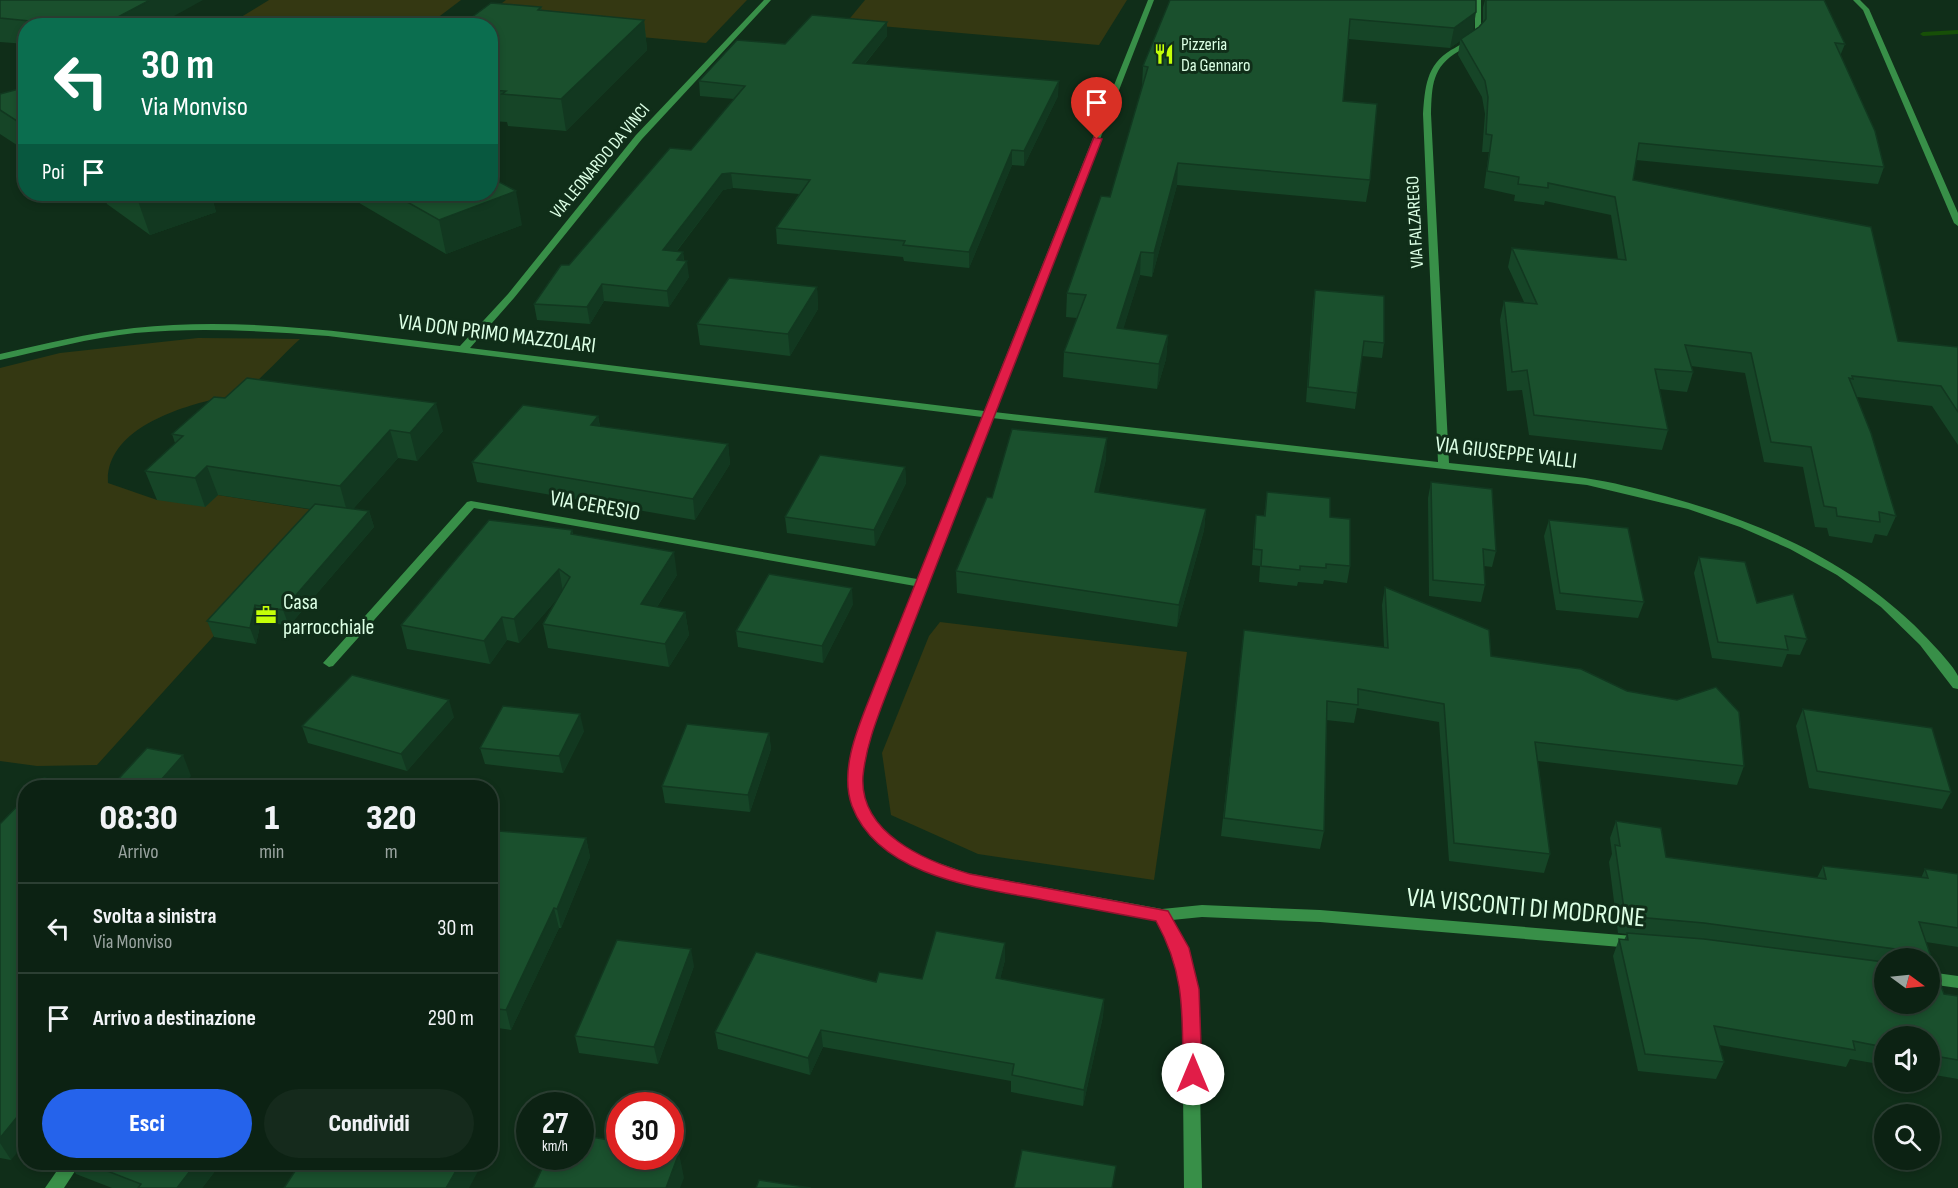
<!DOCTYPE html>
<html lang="it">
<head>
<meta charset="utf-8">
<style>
	:root { --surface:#0c2213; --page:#152a1c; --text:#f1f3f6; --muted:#9aa4a0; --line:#2c3f33; --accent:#2563eb }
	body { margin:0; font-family:"Sofia Sans Condensed",sans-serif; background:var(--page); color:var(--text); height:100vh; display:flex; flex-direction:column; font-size:22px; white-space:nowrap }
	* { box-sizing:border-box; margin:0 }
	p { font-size:20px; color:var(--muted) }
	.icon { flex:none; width:33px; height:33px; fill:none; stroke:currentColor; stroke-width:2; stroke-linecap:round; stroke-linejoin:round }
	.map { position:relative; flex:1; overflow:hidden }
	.sheet { position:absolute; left:18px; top:780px; width:480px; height:390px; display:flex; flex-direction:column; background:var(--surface); border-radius:24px; box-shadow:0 3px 9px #0003,0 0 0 2px var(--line) }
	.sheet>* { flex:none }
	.top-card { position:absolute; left:18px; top:18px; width:480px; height:183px; border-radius:24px; box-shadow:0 3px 9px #0003,0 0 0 2px var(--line); background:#0b6e4f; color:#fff; overflow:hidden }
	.needle { width:39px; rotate:105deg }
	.controls { position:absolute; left:1874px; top:948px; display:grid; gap:12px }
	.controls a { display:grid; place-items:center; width:66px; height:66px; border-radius:50%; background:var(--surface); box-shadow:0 3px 9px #0003,0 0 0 2px var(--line); font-size:30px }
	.speed { position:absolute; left:516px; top:1092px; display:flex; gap:12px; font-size:30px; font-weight:700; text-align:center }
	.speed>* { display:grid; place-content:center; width:78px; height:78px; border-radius:50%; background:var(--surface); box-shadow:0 3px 9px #0003,0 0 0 2px var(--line); line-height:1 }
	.speed small { font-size:15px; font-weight:400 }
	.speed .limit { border:9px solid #d22; background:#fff; color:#111 }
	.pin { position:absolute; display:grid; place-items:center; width:51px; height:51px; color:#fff; margin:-62px -26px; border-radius:50% 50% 50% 0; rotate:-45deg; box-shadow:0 0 6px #0007 }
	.pin .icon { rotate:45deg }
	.me { position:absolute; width:66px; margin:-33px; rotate:0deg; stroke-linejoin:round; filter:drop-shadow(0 0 4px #0008) }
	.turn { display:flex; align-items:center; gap:21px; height:126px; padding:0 24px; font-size:27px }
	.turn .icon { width:78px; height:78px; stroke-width:2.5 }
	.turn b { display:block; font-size:42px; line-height:51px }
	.then { display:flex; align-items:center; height:57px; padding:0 24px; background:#0003; gap:12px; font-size:22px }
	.eta { display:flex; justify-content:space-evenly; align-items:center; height:102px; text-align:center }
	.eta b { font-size:36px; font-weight:800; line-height:42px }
	.action { display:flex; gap:12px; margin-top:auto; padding:12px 24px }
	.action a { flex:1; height:69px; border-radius:36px; background:var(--accent); color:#fff; font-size:24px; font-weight:800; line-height:69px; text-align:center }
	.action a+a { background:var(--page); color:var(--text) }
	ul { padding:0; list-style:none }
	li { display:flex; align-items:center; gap:18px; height:90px; padding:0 24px; border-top:2px solid var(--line) }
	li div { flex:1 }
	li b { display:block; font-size:22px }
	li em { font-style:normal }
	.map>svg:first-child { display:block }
	.green { fill:#343812 }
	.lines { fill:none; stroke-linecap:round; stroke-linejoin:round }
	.stream { fill:#174f07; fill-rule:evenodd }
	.street { fill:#388f48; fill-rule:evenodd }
	.wall { fill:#164527; fill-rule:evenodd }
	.shaded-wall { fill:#123820 }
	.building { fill:#1a502d; stroke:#123820; stroke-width:1.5 }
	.route { fill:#e11d48; stroke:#92132f; stroke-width:1.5 }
	.labels { text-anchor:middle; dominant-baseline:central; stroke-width:6; stroke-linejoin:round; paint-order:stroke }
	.far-poi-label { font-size:18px; fill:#dcffe5; stroke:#102e19; text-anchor:start }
	.far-street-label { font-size:18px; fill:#dcffe5; stroke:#102e19 }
	.street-label { font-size:22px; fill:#dcffe5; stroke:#102e19 }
	.poi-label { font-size:22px; fill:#dcffe5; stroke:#102e19; text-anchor:start }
	.near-street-label { font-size:27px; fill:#dcffe5; stroke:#102e19 }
</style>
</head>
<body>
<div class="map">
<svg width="1958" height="1188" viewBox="0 0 1958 1188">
	<rect width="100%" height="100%" fill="#102e19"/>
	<g class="green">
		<path d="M269,0H461L428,25H228Z"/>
		<path d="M506,0H747L706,43L477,22Z"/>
		<path d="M865,0H1127L1099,45L846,23Z"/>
		<path d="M198,338L300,339C281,356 263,378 242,393C233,399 221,397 211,400C170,410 105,433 108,483L157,500L218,495L326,512L97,765L37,766L0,761V368L60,353Z"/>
		<path d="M940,622L1187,652L1154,880L978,854L891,815L882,753L929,636Z"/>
	</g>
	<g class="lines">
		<path class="stream" d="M1958,30V34L1923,36L1920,34L1923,32Z"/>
		<g class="street">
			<path d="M764,0H771L642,139L514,298L470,348L984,411L1148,0H1154L994,412L1438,462L1423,114C1425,88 1426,65 1451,50C1460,45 1468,41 1475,33V0H1481V33C1476,42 1468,46 1459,51C1432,67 1432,85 1431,114L1449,463C1495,468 1540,472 1585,478C1612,482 1639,489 1665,496C1757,521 1844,558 1913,624C1923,634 1953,664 1958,676C1958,679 1958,686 1958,689L1953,688L1920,645L1881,607L1837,575L1790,549L1740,527L1688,509L1587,485L992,418L887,687L867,745L862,776L863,791L867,805L878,824L896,842L919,856L967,873L1162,909L1202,905L1320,910L1633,936L1638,938L1641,942L1638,946L1633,948L1320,922L1202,917L1172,920L1188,949L1198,989L1202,1188H1184L1182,989L1172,949L1157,920C1120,913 1083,906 1045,900C982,888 895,880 860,818C852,804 848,791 849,775C850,747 862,722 871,696C885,659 900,623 915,586L474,508L333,666L329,667L323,663L467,502L471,501L917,579L982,417L328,336C264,331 199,327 135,333C89,338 45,350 0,360V354C44,344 88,333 134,328C243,316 352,333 460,346L508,294L636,135Z"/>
			<path d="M1853,0H1860L1869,9L1958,213V226L1954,223L1863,10Z"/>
			<path d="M1929,972L1958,976V988L1929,984Z"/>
			<path d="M63,1162H81L64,1188H45Z"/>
		</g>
	</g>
	<g class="wall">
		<path d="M0,0L156,26H26V44L0,42Z"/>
		<path d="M1170,0H1476L1473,31L1479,27L1483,22V7L1485,0H1824L1845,44L1840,56L1884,167L1878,184L1636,160L1633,180L1898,341L1958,347V445L1932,406L1857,397L1896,516L1887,536L1875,534L1872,543L1829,536L1827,528L1815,527L1803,467L1764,462L1745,373L1691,366L1693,372L1687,392L1659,389L1668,430L1662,450L1529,435L1522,390L1507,391L1500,320L1504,301L1524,302L1508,267L1512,248L1618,259L1611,215L1545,201L1544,205L1514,201L1515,195L1484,188L1489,152H1482L1485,114L1482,97L1458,55L1460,41L1450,48L1348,39L1343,101L1370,180L1366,202L1177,185L1152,277L1140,275L1123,329L1168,335L1166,359L1157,389L1063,377L1064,352L1077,318L1066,317L1067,293L1110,197L1142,87L1143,66Z"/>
		<path d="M541,7L542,10L644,20L647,50L566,131L508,126L507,122L490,121V26Z"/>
		<path d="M887,36L865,64L1058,96L1024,166L1012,165L969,268L904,261L903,257L777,244L776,228L799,194L733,188L723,190L677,251L683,252L684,261L689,277L669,307L604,301L590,324L537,320L534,304L569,265L691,150L734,99L700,96L699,81L785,44Z"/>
		<path d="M26,87V151L0,134V94Z"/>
		<path d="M103,194H211L216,212L150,235L107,204Z"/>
		<path d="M344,194H490L522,225L446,254Z"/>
		<path d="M817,287L818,309L790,356L700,345L697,324Z"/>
		<path d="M1315,290L1384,343L1382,358L1362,356L1355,409L1306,402L1313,304Z"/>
		<path d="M214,397L443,431L417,461L398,458L353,509L369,511L374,527L289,626L261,621L256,644L214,637L207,621L310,509L218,495L205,507L157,500L145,471L175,443L172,434Z"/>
		<path d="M598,416L600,426L728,444L730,464L695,520L477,482L472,462Z"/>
		<path d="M1106,459L1098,492L1206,509L1204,530L1177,627L957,593L956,571L992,498Z"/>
		<path d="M905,467L906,483L875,546L787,533L785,517Z"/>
		<path d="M1431,482L1496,551L1492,567L1484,566L1485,585L1481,602L1429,596L1428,498Z"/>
		<path d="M1267,492L1330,517L1350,566L1347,583L1324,580L1323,584L1298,582L1297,586L1259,582L1260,566L1252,565L1254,531L1256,515L1264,516Z"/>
		<path d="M1549,520L1644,602L1638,618L1556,610L1544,536Z"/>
		<path d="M572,530L573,534L677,575L657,607L685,612L689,635L669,667L548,648L543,624L557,599L519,643L507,640L490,664L407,649L401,625Z"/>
		<path d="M1699,557L1757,603L1807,639L1800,655L1787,654L1782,667L1712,658L1694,573Z"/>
		<path d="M1385,587L1491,656L1744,766L1737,785L1538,761L1550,854L1544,873L1449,861L1439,722L1357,708L1354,723L1326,720L1324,831L1320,849L1221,836L1244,630L1384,647L1382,605Z"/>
		<path d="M853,604L823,663L738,647L736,631Z"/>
		<path d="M1803,709L1951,792L1942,809L1809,788L1796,726Z"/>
		<path d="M454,717L407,771L308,743L302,726Z"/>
		<path d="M584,731L563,773L485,764L480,748Z"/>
		<path d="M769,733L771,749L750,812L665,803L662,786Z"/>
		<path d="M1616,821L1666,857L1817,878L1823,866L1921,878L1925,869L1958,874V947L1926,942L1944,994L1958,996V1079L1929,1074V1036H1884V1065L1850,1059L1846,1067L1719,1045L1724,1062L1716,1079L1638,1071L1613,956L1619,939L1624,940L1627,934L1618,933L1609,862L1612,854L1610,838ZM1884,958H1929L1884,1004Z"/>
		<path d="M0,824L11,1160L0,1158Z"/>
		<path d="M586,838L590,857L561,928H559L511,1030L490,1027V851Z"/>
		<path d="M1005,943V960L1000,979L1104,999L1103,1016L1083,1106L1011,1092V1081L823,1047L810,1075L718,1049L715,1032L876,982L922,979Z"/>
		<path d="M694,966L658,1064L579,1053L575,1036Z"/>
		<path d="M69,1162H222L202,1188H112L76,1174Z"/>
	</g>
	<g class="shaded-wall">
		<path d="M150,0H203L156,26H101Z"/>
		<path d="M1476,12L1473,32L1461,39L1460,41L1450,48L1454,28Z"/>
		<path d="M644,20L647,50L566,131L561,99Z"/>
		<path d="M887,22V36L854,77L853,63Z"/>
		<path d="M1059,81L1058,96L1024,166V151Z"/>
		<path d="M26,122V137L20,123Z"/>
		<path d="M1012,150V165L969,268V252Z"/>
		<path d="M1178,163L1177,185L1152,277L1154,253Z"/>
		<path d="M731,173L733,188L723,190L665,266L663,250L722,174Z"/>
		<path d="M516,191L522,225L446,254L439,220Z"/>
		<path d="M159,194H211L216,212L150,235L138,201Z"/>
		<path d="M683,252L684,265L687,261L689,277L669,307L667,291L677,260Z"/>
		<path d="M1141,252L1140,275L1116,353L1117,328Z"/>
		<path d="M602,284L604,301L590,324L587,307Z"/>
		<path d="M817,287L818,309L790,356L788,334Z"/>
		<path d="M1168,335L1166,359L1157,389L1159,364Z"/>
		<path d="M436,403L443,431L417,461L410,433Z"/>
		<path d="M598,416L601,436L591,425Z"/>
		<path d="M390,430L398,458L348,515L340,486Z"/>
		<path d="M1107,438L1106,459L1094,513L1095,492Z"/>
		<path d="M728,444L730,464L695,520L693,499Z"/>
		<path d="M207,466L218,495L205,507L195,478Z"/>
		<path d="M905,467L906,483L875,546L874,530Z"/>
		<path d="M1206,509L1204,530L1177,627L1179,605Z"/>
		<path d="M369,511L374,527L289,626L283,610Z"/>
		<path d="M674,552L677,575L644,627L641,604Z"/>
		<path d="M559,569L563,592L519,643L514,619Z"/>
		<path d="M852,588L853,604L823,663L822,646Z"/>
		<path d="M255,605L261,621L256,644L250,628Z"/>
		<path d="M685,612L689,635L669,667L665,644Z"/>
		<path d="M502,617L507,640L490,664L484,641Z"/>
		<path d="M449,700L454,717L407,771L401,754Z"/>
		<path d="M580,714L584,731L563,773L559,756Z"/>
		<path d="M769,733L771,749L750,812L748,795Z"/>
		<path d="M183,755L191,776L181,788H154Z"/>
		<path d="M586,838L590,857L561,928L557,909Z"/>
		<path d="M554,908L559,928L511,1030L506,1010Z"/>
		<path d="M1005,943V960L996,995V978Z"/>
		<path d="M691,949L694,966L658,1064L654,1047Z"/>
		<path d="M1104,999L1103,1016L1083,1106L1084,1090Z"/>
		<path d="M821,1030L823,1047L810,1075L808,1058Z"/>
		<path d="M26,1106V1142L11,1160L0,1143V1138Z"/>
		<path d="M679,1153L684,1178L680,1188H666Z"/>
		<path d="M197,1162H222L202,1188H177Z"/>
		<path d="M461,1162H483L469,1188H446Z"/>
	</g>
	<g class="building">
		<path d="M0,0H150L101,26H79L0,18Z"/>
		<path d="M1170,0H1476V12L1454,28L1350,19L1343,101L1377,104L1370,180L1178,163L1154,253L1141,252L1117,328L1168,335L1159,364L1064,352L1086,295L1067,293L1101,196L1110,197L1148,67L1143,66Z"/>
		<path d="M1486,0H1824L1845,44L1835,43L1875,131L1884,167L1639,143L1633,180L1871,227L1898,341L1958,347V412L1941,386L1852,376L1853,379L1849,378L1871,433L1896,516L1879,512L1880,522L1837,516L1836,508L1824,506L1811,447L1771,442L1751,353L1685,345L1693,372L1655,369L1668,430L1534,415L1527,370L1512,372L1504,301L1537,304L1512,248L1626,260L1615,197L1548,183V188L1518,184L1519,177L1487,171L1492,135L1486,134L1488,97L1485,81L1461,39L1479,27L1486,19Z"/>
		<path d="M491,3L541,7L538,10L644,20L561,99L502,94L506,91L490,90V26H460Z"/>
		<path d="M812,15L887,22L853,63L1059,81L1024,151L1012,150L969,252L903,245L905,241L776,228L810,180L731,173L722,174L663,250L683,252L677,260L687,261L667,291L602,284L587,307L534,304L561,265H569L670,148L691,150L745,86L699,81L737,40L785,44Z"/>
		<path d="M26,87V122L20,123L0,110V94Z"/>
		<path d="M490,177L516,191L439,220L393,194H490Z"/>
		<path d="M128,194H159L138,201Z"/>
		<path d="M729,278L817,287L788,334L697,324Z"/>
		<path d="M1315,290L1384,296V343L1364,341L1357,393L1308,387Z"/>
		<path d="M247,378L436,403L410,433L390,430L340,486L207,466L195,478L145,471L183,436L172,434L214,397L225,398Z"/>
		<path d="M523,405L598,416L591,425L728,444L693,499L472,462Z"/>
		<path d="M1012,429L1107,438L1095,492L1206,509L1179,605L956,571L987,497L992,498Z"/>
		<path d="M820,455L905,467L874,530L785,517Z"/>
		<path d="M1431,482L1492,489L1496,551L1483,549L1485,585L1433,580Z"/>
		<path d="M1267,492L1330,498V517L1350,519V566L1326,564V568L1300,566V570L1261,566L1262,550L1254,549L1256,515L1265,516Z"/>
		<path d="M315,504L369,511L283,610L255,605L250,628L207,621Z"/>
		<path d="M489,520L572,530L571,534L674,552L641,604L685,612L665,644L543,624L570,577L559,569L514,619L502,617L484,641L401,625Z"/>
		<path d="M1549,520L1628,528L1644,602L1560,593Z"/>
		<path d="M1699,557L1745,562L1757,603L1793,594L1807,639L1785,636L1788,650L1718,642Z"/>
		<path d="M769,574L852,588L822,646L736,631Z"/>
		<path d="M1385,587L1489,630L1491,656L1581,669L1627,691L1677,700L1716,687L1739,712L1744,766L1535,742L1550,854L1454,843L1444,704L1358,689V705L1327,701L1324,831L1224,818L1244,630L1388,648Z"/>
		<path d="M352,675L449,700L401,754L302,726Z"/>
		<path d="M503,706L580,714L559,756L480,748Z"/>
		<path d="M1803,709L1932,728L1951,792L1817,771Z"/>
		<path d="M687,724L769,733L748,795L662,786Z"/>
		<path d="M147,748L183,755L154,788H110Z"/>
		<path d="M44,778L92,788H35Z"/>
		<path d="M26,797V1106L0,1138V824Z"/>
		<path d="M1616,821L1661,828L1666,857L1826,879L1823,866L1928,878L1925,869L1958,874V928L1919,922L1944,994L1958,996V1060L1929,1055V1036H1884V1047L1853,1041L1855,1050L1714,1026L1724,1062L1645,1054L1619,939L1628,940L1627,933L1704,939L1884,962V1004H1929V958H1896L1895,949L1704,923L1625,916L1615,845L1620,846Z"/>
		<path d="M499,831L586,838L557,909L554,908L506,1010L490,1008V851Z"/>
		<path d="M936,931L1005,943L996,978L1104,999L1084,1090L1012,1075L1014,1064L821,1030L808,1058L715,1032L756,952L876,982L879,972L922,979Z"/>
		<path d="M617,940L691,949L654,1047L575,1036Z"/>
		<path d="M580,1135L620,1142V1156H670V1152L679,1153L666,1188H533L548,1156H580Z"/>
		<path d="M1022,1150L1116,1166L1112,1188H1014Z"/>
		<path d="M84,1162H197L177,1188H138L141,1184Z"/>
		<path d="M301,1162H461L446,1188H284Z"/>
		<path d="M759,1180L811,1188H756Z"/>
	</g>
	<path class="route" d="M1094,137L1102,139L889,687C878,716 866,745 863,776C859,833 925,861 970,874L1168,911L1189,948L1199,989L1202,1074L1199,1080L1193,1082L1186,1080L1183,1074C1182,1015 1186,975 1156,921C1119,914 1082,907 1044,900C980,888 879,877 852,806C838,768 861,721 874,687Z"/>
	<defs>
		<g id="restaurant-bare" transform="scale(1.62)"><path d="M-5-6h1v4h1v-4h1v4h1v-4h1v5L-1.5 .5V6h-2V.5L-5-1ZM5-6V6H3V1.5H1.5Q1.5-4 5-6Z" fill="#c4ff08" stroke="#102e19" stroke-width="2.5" paint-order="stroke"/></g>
		<g id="office-bare" transform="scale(1.62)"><path d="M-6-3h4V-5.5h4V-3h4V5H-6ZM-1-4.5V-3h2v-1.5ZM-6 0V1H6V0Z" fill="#c4ff08" stroke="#102e19" stroke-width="2.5" paint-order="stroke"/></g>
	</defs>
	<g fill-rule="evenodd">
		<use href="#restaurant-bare" x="1164" y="54"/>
		<use href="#office-bare" x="266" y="615"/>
	</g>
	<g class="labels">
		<g class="far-poi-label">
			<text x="1181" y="44">Pizzeria<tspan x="1181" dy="21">Da Gennaro</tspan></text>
		</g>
		<g class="far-street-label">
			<text transform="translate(600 161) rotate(-50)">VIA LEONARDO DA VINCI</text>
			<text transform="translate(1415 222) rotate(-93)">VIA FALZAREGO</text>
		</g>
		<g class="street-label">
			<text transform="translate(497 334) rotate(7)">VIA DON PRIMO MAZZOLARI</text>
			<text transform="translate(1506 453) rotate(7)">VIA GIUSEPPE VALLI</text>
			<text transform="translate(595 506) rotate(10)">VIA CERESIO</text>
		</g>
		<g class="poi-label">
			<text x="283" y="602">Casa<tspan x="283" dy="25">parrocchiale</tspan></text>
		</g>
		<g class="near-street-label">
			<text transform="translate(1526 908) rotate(5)">VIA VISCONTI DI MODRONE</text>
		</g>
	</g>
</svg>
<div class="controls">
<a><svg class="needle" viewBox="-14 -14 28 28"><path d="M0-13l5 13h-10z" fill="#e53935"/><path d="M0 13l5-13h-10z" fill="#9aa4a0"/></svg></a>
<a><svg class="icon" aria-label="sound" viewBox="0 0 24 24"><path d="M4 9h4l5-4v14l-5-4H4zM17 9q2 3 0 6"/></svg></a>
<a><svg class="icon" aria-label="search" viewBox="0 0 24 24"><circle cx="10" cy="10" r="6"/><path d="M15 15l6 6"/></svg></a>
</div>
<div class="speed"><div>27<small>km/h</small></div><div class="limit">30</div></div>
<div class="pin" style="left:1097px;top:139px;background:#d93025"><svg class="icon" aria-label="arrive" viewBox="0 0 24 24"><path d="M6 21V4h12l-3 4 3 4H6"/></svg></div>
<svg class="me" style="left:1193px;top:1074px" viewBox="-20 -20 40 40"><circle r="19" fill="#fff"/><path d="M0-13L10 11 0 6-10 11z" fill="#e11d48"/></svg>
<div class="top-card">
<div class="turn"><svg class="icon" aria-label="left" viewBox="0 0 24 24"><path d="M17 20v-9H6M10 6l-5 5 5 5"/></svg><div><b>30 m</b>Via Monviso</div></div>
<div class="then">Poi<svg class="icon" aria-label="arrive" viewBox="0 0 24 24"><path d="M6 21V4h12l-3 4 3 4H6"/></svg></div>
</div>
<section class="sheet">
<div class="eta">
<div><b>08:30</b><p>Arrivo</p></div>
<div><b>1</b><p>min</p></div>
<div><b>320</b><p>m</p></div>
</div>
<ul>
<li><svg class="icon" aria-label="left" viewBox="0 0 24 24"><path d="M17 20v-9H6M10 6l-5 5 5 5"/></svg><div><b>Svolta a sinistra</b><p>Via Monviso</p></div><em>30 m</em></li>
<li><svg class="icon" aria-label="arrive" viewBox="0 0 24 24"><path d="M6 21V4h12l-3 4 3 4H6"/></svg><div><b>Arrivo a destinazione</b></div><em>290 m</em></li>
</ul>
<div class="action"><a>Esci</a><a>Condividi</a></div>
</section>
</div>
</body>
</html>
